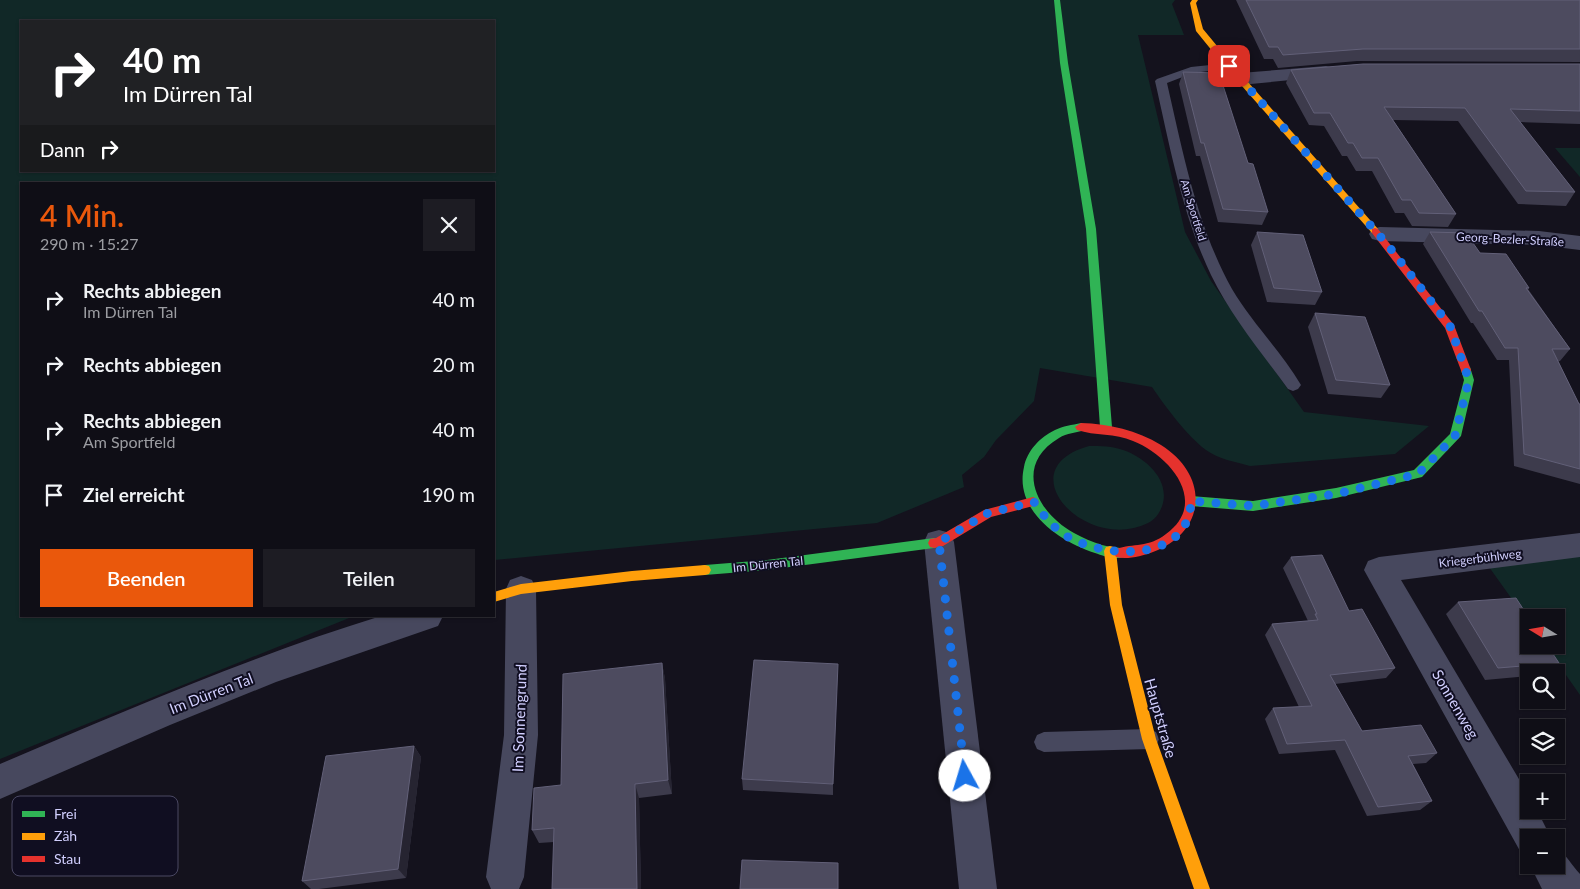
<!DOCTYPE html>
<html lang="de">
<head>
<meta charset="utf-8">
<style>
	:root { --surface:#0f0e16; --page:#1d1c23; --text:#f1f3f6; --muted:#9b9ca1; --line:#2f2e35; --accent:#ea580c }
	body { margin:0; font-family:Lato,sans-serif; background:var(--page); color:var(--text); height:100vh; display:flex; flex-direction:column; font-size:19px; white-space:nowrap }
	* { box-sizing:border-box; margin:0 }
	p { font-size:16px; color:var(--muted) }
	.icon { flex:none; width:28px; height:28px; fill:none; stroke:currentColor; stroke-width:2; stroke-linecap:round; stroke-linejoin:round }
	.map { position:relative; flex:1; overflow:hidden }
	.sheet { position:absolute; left:20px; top:182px; width:475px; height:435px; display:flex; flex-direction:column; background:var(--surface); border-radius:0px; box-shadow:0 1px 4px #0004,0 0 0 1px var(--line) }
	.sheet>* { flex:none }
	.guide { position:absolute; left:20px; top:20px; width:475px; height:152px; border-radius:0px; box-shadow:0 1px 4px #0004,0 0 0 1px var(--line); background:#202124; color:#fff; overflow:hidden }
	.needle { width:32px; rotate:281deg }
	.fabs { position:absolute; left:1520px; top:609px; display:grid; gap:10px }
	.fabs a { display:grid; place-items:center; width:45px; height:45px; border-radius:0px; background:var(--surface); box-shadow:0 1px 4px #0004,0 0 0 1px var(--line); font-size:25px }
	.pin { position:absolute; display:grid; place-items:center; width:42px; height:42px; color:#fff; margin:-21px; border-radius:10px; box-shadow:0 2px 8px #0006 }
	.me { position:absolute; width:55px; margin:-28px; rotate:354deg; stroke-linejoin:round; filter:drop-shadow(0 0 4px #0008) }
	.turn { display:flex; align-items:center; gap:18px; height:105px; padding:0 20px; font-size:22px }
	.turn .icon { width:65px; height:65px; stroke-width:2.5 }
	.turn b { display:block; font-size:35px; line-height:42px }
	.then { display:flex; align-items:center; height:48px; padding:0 20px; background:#0003; gap:10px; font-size:19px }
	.round { display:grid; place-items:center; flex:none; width:52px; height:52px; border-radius:0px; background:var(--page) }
	.summary { display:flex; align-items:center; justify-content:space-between; height:85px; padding:0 20px }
	h1 { font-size:30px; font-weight:600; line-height:38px; color:var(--accent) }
	.primary-button { display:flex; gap:10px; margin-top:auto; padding:10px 20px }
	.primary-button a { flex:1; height:58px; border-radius:0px; background:var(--accent); color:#fff; font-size:20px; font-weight:600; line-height:58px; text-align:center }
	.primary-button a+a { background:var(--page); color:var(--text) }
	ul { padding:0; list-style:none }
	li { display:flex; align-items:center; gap:15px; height:65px; padding:0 20px }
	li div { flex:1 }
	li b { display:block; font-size:19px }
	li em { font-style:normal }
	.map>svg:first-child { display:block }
	.green { fill:#112827; fill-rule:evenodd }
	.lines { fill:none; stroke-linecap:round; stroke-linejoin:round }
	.lane { fill:#47485e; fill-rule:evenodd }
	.street { fill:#47485e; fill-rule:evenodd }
	.fast { fill:#30b455; fill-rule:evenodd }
	.slow { fill:#ff9f0a; fill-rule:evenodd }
	.jam { fill:#e5322d; fill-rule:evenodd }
	.wall { fill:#3d3b4c }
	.shaded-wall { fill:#262431 }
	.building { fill:#4d4b5f; stroke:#626078 }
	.route { stroke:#1a73e8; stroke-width:9; stroke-dasharray:0 16.2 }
	.labels { text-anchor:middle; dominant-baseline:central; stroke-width:4; stroke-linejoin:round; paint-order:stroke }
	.far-street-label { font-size:11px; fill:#d1cffe; stroke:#100e21 }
	.street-label { font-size:12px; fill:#d1cffe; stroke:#100e21 }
	.near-street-label { font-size:15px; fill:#d1cffe; stroke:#100e21 }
	.key { fill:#100e21; stroke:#4a4863; stroke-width:1 }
	.key-label { font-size:14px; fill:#d1cffe }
</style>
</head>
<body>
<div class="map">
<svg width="1580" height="889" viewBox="0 0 1580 889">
	<rect width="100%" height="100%" fill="#14121d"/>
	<g class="green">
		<path d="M0,0H1175L1172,4L1184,35H1138L1185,232L1211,281L1304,412L1429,426L1395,454L1250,466C1236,462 1218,459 1206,450C1187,436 1165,406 1152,387L1040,368L1034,401L996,440L984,457L962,475L964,487L877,523L494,560V184H21V616H354L0,759ZM21,21H494V171H21Z"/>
		<path d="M1555,148H1580V177Z"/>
		<path d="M1089,446C1101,446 1112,446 1123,450C1144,457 1169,478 1163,503C1161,511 1156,519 1148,523C1086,554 1006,469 1089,446Z"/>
		<path d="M1580,548V695L1545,645H1556V618H1529V623L1484,560Z"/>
	</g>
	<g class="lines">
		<g class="lane">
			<path d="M1229,63L1234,66L1233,68L1193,73L1167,83C1183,153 1197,226 1232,289C1252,323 1281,351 1301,385L1298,389L1293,391L1288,389C1261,352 1231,316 1211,275C1182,214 1170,147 1155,81L1157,79L1191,67Z"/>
			<path d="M1149,729L1156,732L1159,739L1156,746L1149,749L1044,752L1037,749L1034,742L1037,735L1044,732Z"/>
		</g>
		<g class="street">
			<path d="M1326,66L1333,68L1335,72L1333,76L1240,85L1233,83L1231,79L1233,75L1240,73Z"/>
			<path d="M1380,227L1539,231L1580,236V250L1539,245L1380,241L1372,239L1369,234L1372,229Z"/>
			<path d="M939,530L950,533L954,542L997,889H959L924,542L928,533Z"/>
			<path d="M1580,533V557L1401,580L1529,796V810H1537L1551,838H1529V855L1520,851L1364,570L1368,561L1379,557Z"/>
			<path d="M521,576L532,580L536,589L538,735L524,877L519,889H491L486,877L504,735L506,589L510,580Z"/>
			<path d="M381,616H443L438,626L276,682L170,725L0,799V764C125,711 251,656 381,616Z"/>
			<path d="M1556,849C1566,853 1572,866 1580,874V889H1542L1530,865H1556Z"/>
		</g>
		<g class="fast">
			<path d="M1054,0H1060L1068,63L1096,229L1112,427L1106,431L1100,427L1086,229L1060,63Z"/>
			<path d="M1466,366L1470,367L1474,380L1461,436L1422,477L1336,498L1253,511L1191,506L1187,504L1185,501L1187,498L1191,496L1253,501L1336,488L1414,470L1450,434L1464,380L1461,370Z"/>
			<path d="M1081,423L1087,427L1085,430C1076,433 1067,433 1059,438C1013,465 1036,512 1074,533C1083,538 1092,542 1102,545C1109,547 1117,547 1124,549L1126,553L1124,557C1115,560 1103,556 1095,553C1058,541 1014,510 1024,467C1027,451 1040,437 1055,430C1063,426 1072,425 1081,423Z"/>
			<path d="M934,538L938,539L940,543L938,547L934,548L767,570L705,575L701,574L699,570L701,566L705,565L767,560Z"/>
		</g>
		<g class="slow">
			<path d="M1192,0H1198L1196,3L1203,29L1232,64L1378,229V233H1372L1226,68L1196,31L1190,3Z"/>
			<path d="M1110,546L1114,547L1116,551L1122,605L1156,739L1210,889H1194L1142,739L1110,605L1104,551L1106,547Z"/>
			<path d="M705,565L709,566L711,570L709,574L705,575L632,581L521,594L494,602V592L521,584L632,571Z"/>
		</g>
		<g class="jam">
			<path d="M1375,228L1378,229L1454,325L1471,370L1470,373H1462L1445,328L1372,233V229Z"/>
			<path d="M1081,423C1109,424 1137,430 1161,445C1209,475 1208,531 1153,552C1142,556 1127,560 1116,557L1114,553L1116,549C1134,543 1148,548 1166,534C1210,502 1169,455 1133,441C1115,433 1095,436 1077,430L1075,427Z"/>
			<path d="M1033,497L1037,499L1039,502L1037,505L991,517L943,546L934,548L930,547L928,543L930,539L936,538L984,510Z"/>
		</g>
	</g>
	<g class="wall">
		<path d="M1236,0H1580V62L1357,61L1278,68L1273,59H1264Z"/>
		<path d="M1580,64V124L1520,122L1575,192L1566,206L1518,204L1458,121L1393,120L1456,214L1448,227L1412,226L1404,213H1395L1372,171H1356L1347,156H1342L1324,126L1309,125L1286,83L1291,70Z"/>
		<path d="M1183,72L1248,163L1268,212L1262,225L1218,222L1200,156H1196L1179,84Z"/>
		<path d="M1257,232L1322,292L1315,305L1267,302L1251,245Z"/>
		<path d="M1430,232L1480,253L1529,288L1528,289L1570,349L1560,361H1558L1579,404H1580V484L1514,466L1509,360H1497L1473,323H1471L1423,244Z"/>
		<path d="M1315,313L1390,385L1381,398L1328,394L1308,327Z"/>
		<path d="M1291,557L1349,611L1395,668L1386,678L1335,684L1362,731L1437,753L1426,763L1413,764L1432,801L1420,810L1367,816L1335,750L1279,754L1265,719L1273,708L1299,707L1265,635L1272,624L1308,621L1283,568Z"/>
		<path d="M1458,602L1559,663L1548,672H1529V676L1485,680L1446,614Z"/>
		<path d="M662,663L665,679L672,794L639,798L641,889H552L554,842L539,843L532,830L561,785Z"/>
		<path d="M414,746L421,757L406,878L319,889H311L302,881Z"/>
		<path d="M742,779L833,784V795L743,790Z"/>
	</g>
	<g class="shaded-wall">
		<path d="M662,663L665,679L672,794L668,780Z"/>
		<path d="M414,746L421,757L406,878L398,869Z"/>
		<path d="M635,784L639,798L641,889H637Z"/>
	</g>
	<g class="building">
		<path d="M1246,0H1580V49H1363L1283,55L1278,47H1269Z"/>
		<path d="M1363,64H1580V111L1510,109L1575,192L1526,191L1465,108L1384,107L1456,214L1419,213L1411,200H1402L1378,158H1362L1353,143H1348L1330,113H1314L1291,70Z"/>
		<path d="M1183,72L1219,73L1248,163L1253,164L1268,212L1223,209L1204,143H1201Z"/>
		<path d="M1257,232L1303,235L1322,292L1274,288Z"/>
		<path d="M1430,232L1466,233L1480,253L1506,254L1529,288H1526L1570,349H1552L1579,404H1580V469L1524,454L1518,348H1505L1482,311H1479Z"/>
		<path d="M1315,313L1365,317L1390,385L1336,380Z"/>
		<path d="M1322,555L1349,611L1362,609L1395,668L1330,675L1362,731L1421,725L1437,753L1408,756L1432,801L1378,807L1345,740L1287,744L1273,708L1312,706L1272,624L1318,620L1315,614H1317L1291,557Z"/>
		<path d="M1516,598L1529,618V645H1547L1559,663L1498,668L1458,602Z"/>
		<path d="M754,660L838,664L833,784L742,779Z"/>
		<path d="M662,663L668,780L635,784L637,889H552L554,828L532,830L534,788L561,785L563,674Z"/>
		<path d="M414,746L398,869L302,881L326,756Z"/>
		<path d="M742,860L838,863V889H740Z"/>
	</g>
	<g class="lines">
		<path class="route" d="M965,776L939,542L988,513L1034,502C1044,516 1055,531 1072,539C1112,559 1189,561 1191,501L1253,506L1336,494L1418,474L1455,436L1469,380L1450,326L1387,244L1229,66"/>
	</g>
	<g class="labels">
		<g class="far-street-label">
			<text transform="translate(1194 210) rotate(73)">Am Sportfeld</text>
		</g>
		<g class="street-label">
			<text transform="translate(1510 239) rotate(3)">Georg-Bezler-Straße</text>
			<text transform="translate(1480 558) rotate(-7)">Kriegerbühlweg</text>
			<text transform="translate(768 564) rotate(-6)">Im Dürren Tal</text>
		</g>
		<g class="near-street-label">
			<text transform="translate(211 693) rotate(-21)">Im Dürren Tal</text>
			<text transform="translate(1456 704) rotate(60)">Sonnenweg</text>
			<text transform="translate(519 718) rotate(-88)">Im Sonnengrund</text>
			<text transform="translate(1161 718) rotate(74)">Hauptstraße</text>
		</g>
	</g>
	<rect x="12" y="796" width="166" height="80" rx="8" class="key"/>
	<rect x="22" y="811" width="23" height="6" fill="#30b455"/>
	<rect x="22" y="833" width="23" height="7" fill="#ff9f0a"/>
	<rect x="22" y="856" width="23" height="6" fill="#e5322d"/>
	<g class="key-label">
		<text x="54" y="819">Frei</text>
		<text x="54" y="841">Zäh</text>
		<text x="54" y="864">Stau</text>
	</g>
</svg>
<div class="fabs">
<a><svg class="needle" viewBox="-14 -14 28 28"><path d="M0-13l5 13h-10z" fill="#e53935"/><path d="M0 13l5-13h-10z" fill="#9b9ca1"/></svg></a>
<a><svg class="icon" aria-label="search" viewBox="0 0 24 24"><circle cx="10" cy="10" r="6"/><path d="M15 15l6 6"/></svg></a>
<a><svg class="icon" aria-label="layers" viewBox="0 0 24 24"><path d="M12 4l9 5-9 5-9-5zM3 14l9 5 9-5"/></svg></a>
<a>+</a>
<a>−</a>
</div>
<div class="pin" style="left:1229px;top:66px;background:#d93025"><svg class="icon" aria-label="arrive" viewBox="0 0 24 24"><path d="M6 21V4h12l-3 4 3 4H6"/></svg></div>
<svg class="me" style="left:965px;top:776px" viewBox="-20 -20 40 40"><circle r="19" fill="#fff"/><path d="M0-13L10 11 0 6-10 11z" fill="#1a73e8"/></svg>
<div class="guide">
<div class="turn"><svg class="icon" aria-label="right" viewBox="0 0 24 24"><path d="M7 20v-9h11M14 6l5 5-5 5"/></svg><div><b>40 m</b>Im Dürren Tal</div></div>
<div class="then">Dann<svg class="icon" aria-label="right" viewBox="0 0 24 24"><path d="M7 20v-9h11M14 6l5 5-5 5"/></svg></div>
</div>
<section class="sheet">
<div class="summary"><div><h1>4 Min.</h1><p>290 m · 15:27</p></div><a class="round"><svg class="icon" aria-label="close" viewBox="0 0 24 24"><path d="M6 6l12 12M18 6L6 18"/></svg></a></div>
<ul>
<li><svg class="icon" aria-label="right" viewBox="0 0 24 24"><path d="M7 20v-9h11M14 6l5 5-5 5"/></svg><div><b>Rechts abbiegen</b><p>Im Dürren Tal</p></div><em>40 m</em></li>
<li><svg class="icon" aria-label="right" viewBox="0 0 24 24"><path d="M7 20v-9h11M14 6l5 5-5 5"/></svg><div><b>Rechts abbiegen</b></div><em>20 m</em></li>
<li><svg class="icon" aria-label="right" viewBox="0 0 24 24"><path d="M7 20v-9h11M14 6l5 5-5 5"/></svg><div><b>Rechts abbiegen</b><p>Am Sportfeld</p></div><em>40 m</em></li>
<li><svg class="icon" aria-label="arrive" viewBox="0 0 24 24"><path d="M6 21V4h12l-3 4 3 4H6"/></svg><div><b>Ziel erreicht</b></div><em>190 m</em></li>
</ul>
<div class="primary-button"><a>Beenden</a><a>Teilen</a></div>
</section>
</div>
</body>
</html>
